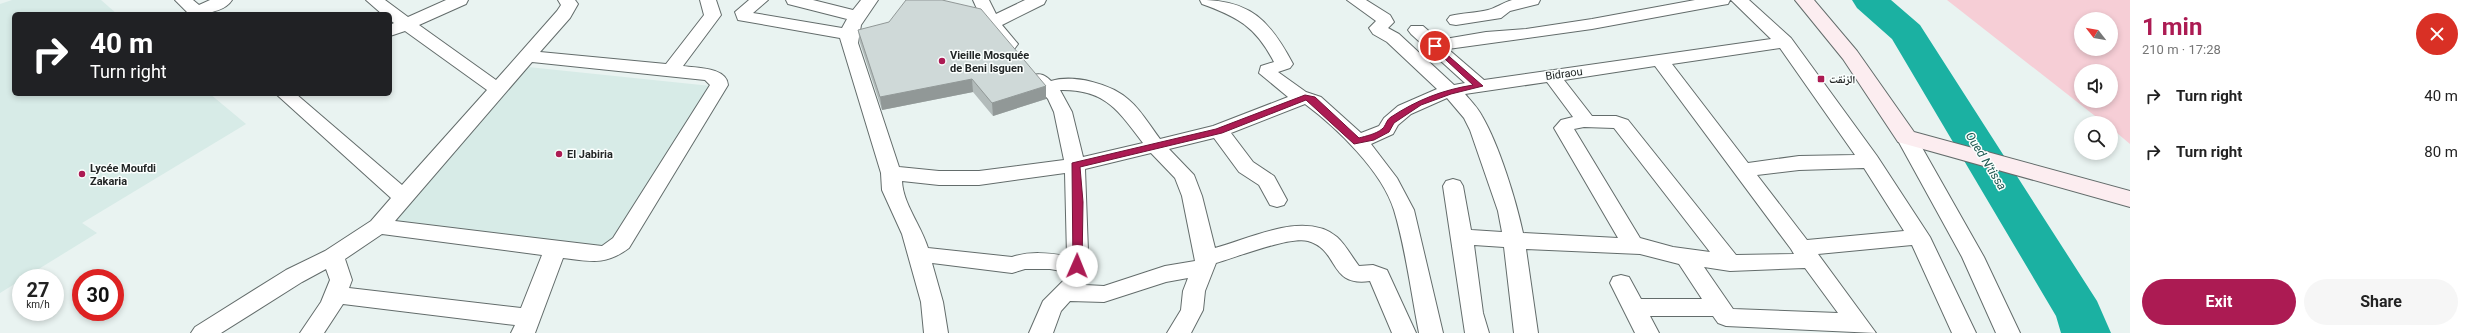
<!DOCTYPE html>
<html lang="en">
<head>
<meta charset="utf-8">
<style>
	:root { --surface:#fff; --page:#f6f6f6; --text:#222; --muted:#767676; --accent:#ac1b53 }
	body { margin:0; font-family:Roboto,"Noto Naskh Arabic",sans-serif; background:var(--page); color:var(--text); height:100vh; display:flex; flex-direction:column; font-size:15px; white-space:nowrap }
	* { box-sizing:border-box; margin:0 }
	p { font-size:13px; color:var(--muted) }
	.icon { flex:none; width:22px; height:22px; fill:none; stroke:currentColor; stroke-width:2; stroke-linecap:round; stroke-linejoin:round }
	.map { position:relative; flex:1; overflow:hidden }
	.sheet { display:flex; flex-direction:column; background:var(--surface); width:340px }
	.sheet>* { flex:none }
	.top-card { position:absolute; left:12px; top:12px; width:380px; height:84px; border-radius:6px; box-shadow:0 2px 6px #0003; background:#202124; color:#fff; overflow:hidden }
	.needle { width:26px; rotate:301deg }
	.buttons { position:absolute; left:2074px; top:12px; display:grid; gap:8px }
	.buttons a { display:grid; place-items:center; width:44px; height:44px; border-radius:50%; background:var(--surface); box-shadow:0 2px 6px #0003; font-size:20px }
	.speed { position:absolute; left:12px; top:269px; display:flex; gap:8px; font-size:20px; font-weight:700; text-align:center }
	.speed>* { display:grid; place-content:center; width:52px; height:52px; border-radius:50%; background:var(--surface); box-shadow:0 2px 6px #0003; line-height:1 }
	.speed small { font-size:10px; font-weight:400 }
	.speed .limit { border:6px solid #d22; background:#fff; color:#111 }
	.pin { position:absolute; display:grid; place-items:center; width:34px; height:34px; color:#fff; margin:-17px; border:2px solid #fff; border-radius:50%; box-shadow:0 1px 4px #0007 }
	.me { position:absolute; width:44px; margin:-22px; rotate:1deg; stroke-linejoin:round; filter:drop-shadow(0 0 3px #0008) }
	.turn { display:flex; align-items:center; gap:14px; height:84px; padding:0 12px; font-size:18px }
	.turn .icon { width:52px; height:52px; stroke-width:2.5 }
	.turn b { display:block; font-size:28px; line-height:34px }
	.round { display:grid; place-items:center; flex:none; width:42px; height:42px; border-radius:21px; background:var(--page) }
	.headline { display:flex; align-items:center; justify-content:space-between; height:68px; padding:0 12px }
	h1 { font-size:24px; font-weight:700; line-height:30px; color:var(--accent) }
	.action { display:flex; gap:8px; margin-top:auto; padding:8px 12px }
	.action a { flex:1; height:46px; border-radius:24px; background:var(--accent); color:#fff; font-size:16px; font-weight:700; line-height:46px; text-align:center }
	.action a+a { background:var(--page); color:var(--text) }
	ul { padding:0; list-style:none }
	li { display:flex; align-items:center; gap:12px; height:56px; padding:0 12px }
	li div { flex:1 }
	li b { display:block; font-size:15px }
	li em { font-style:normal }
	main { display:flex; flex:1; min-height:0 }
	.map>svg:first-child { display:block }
	.built { fill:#d7ebe7 }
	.green { fill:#f6ced6; fill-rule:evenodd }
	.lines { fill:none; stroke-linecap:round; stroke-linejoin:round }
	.river { fill:#1bb1a2; fill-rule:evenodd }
	.minor-casing { stroke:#636c6b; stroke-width:2 }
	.secondary-casing { stroke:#636c6b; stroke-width:2 }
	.minor { fill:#fff; fill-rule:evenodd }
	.secondary { fill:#fcedf0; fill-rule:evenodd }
	.wall { fill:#b2bbba }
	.shaded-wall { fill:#919897 }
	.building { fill:#cfd9d8; stroke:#919897 }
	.route { fill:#ac1b53; stroke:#701236 }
	.poi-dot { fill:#ac1b53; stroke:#fbfffe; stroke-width:1.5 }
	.labels { text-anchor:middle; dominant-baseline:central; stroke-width:3; stroke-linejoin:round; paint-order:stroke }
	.poi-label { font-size:11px; font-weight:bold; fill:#222626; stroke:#fbfffe; text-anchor:start }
	.street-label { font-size:11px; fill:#222626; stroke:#fbfffe }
	.water-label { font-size:12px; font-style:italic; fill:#225952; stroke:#fbfffe }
</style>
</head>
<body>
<main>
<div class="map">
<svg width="2130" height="333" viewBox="0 0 2130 333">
	<rect width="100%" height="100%" fill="#e9f3f1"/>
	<g class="built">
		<path d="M12,0H101L117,14H14V94H210L246,124L82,223L97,233L24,278H21V280L0,293V4Z"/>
		<path d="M528,67L711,86L606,249L392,222Z"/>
	</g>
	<path class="green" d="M1947,0H2130V144L2111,128V123H2104ZM2081,19H2111V49H2081ZM2081,71H2111V101H2081Z"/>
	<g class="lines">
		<path class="river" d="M1852,0H1891L1920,25L2097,301L2111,333H2061L2056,316L1892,39L1857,8Z"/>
		<g class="minor-casing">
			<g id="minor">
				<path d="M175,0H193L199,5L210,0H232C224,13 202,14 189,14Z"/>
				<path d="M366,0H385L408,17L446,0H468L466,4L419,25L496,80L557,11L561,5L558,0H575L578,4L570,18L540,52L666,64L704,15L700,0H716L721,15L683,66C696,68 727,67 728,85L629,248C605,266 590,261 563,258L535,333H511L515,325L343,304L324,333H300L321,302L330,280L326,269L302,282L221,333H191L195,327L286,270L325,251L371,221L391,198L276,94H296L402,185L487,90L405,31L390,36V25L394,23L390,20V14H382ZM532,62L705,80L710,85L613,238L602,246L395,221ZM382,234L542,255L521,308L349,288L352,280L345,259Z"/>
				<path d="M749,0H768L753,13L842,28L847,19L788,4L786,0H813L853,10L861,0H878L861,25L858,43L899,167L939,171H979L1064,160L1054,112L1048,99L1030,79L1033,75C1041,73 1045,75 1051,81C1074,74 1112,84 1129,100C1141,110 1150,126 1160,139L1213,126L1288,97L1259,73L1261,66L1274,62C1256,27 1238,17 1202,4L1200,0C1251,0 1270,21 1293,64L1290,68L1278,72L1306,92L1321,97L1361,133L1379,126L1384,118L1398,106L1437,89L1387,42L1373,34L1369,28L1376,21L1347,0H1366L1390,15L1394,22L1388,28L1399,34L1454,85L1465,83L1411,34L1408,30L1411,26H1423L1439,40L1486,32L1526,29L1592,19L1695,0H1730L1728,4L1722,5L1592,29L1448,49L1484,80L1771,39L1731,0H1749L1791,38L1877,156L1930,237L1976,333H1952L1912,245L1818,254L1876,333L1726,326L1718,323L1713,316H1650L1659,333H1635L1610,283L1613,277L1621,275L1629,277L1641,299H1702L1679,264L1640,254L1526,249L1538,333H1514L1504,247L1474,245L1483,313L1489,333H1465L1443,186L1446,181L1453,179L1460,181L1463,186L1471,230L1502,232L1498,211L1470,130L1464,118L1447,98L1411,114L1398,125L1393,134L1371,144L1397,178L1414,210L1443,333H1419C1411,293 1406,250 1394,210C1382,171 1337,128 1305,104L1231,133L1253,162L1274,176L1287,200L1284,205L1277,207L1270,205L1259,185L1239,172L1214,138L1169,149L1194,175L1202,196L1215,248C1249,239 1305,210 1337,237C1345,244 1352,257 1359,266L1373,265L1387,270L1416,333H1392L1370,281C1328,287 1340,250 1308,241C1290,236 1237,257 1216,263L1205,291L1203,310L1191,333H1167L1181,310L1183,291L1188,278L1166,282L1104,302L1070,301L1061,311L1053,333H1029L1043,301L1067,277V272L1050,269H1025L1012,273L932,263L943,302L948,333H924L921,302L902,234L882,190L881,173L840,38L738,20L735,12ZM1780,48L1855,155L1799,156L1748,163L1672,64ZM1655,66L1791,249L1794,254L1736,255L1628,120L1616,116H1592L1564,80ZM1547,82L1573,117L1561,120L1554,128L1618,238L1523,233C1516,200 1499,145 1482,116C1478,108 1471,101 1465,94ZM1060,90C1105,89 1118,110 1143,143L1083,157L1072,112ZM1584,127L1614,128L1710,252L1673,247L1640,238L1574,129ZM1151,153L1175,178L1182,196L1195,261L1165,266L1104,286L1085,285L1089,279L1085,169ZM1864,168L1904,231L1807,240L1757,175L1799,170ZM1065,173L1067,256C1048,253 1030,251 1012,257L928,248C921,225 903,204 902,181L939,185H979ZM1704,267L1730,271L1805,268L1838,313L1733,309Z"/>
				<path d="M973,0H989L996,14L1025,0H1046L1044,4L1002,25L1018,44L1015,48C1011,49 1007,50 1003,48C990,40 979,13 973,0Z"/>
				<path d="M1512,0H1540L1538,4L1510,11L1501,18L1456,25L1450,24L1447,20L1450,16C1462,13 1476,13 1488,10C1496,8 1502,3 1512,0Z"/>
				<path d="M1906,131L1913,133L1916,137L1984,257L2020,333H1996L1962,257L1896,137L1899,133Z"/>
			</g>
		</g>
		<g class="secondary-casing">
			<path id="secondary" d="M1795,0H1814L1857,51L1914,132L2130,191V207L1898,142L1843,59Z"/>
		</g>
		<use href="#minor" class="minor"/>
		<use href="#secondary" class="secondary"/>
	</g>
	<path class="wall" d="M858,30L1046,86V99L993,116L973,92L882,110L860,43Z"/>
	<g class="shaded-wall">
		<path d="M972,79L973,92L882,110L880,97Z"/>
		<path d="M1046,86V99L993,116L992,103Z"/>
	</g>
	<path class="building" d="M906,0H942L981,9L1046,86L992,103L972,79L880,97L858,30L889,22Z"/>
	<path class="route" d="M1435,44L1483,86L1451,94L1421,105L1394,123L1389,132L1374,140L1354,144L1306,100L1222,133L1080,167L1083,202L1082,266L1080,269H1073L1072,163L1216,129L1305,95L1315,97L1359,138C1366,136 1376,134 1382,129C1386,126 1386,120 1391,117C1417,100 1442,90 1473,85L1433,48V45Z"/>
	<g class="poi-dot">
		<circle cx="942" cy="61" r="4"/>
		<rect x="1817" y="75" width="8" height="8" rx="2"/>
		<circle cx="559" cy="154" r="4"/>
		<circle cx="82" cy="174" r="4"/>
	</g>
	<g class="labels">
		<g class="poi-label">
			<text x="950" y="55">Vieille Mosquée<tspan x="950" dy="13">de Beni Isguen</tspan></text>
			<text x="1829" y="79">الزنقت</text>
			<text x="567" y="154">El Jabiria</text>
			<text x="90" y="168">Lycée Moufdi<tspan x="90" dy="13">Zakaria</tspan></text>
		</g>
		<g class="street-label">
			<text transform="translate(1564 74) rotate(-8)">Bidraou</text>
		</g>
		<g class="water-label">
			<text transform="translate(1986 161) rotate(58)">Oued N'tissa</text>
		</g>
	</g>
</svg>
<div class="buttons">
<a><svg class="needle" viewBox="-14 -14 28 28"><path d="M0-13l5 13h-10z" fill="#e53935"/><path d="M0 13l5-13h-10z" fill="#767676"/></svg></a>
<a><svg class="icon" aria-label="sound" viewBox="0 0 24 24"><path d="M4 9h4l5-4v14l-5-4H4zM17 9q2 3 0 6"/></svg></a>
<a><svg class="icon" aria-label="search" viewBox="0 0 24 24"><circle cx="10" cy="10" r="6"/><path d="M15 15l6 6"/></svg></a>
</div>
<div class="speed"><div>27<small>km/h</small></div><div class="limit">30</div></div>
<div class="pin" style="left:1435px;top:46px;background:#d93025"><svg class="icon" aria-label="arrive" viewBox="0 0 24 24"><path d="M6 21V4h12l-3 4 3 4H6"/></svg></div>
<svg class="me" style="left:1077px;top:266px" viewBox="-20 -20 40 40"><circle r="19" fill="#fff"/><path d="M0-13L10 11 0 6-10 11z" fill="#ac1b53"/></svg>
<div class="top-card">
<div class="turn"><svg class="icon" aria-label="right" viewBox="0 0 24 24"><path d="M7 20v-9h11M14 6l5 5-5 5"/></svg><div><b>40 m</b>Turn right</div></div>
</div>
</div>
<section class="sheet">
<div class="headline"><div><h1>1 min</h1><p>210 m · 17:28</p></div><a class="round" style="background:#d93025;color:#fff"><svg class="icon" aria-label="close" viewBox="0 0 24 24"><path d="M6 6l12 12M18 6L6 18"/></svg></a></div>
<ul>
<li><svg class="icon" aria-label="right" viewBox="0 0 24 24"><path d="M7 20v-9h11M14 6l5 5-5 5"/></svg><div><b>Turn right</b></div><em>40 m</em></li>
<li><svg class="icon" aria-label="right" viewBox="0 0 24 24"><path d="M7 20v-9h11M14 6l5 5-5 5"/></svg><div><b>Turn right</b></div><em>80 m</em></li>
</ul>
<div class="action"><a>Exit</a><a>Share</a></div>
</section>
</main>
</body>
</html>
